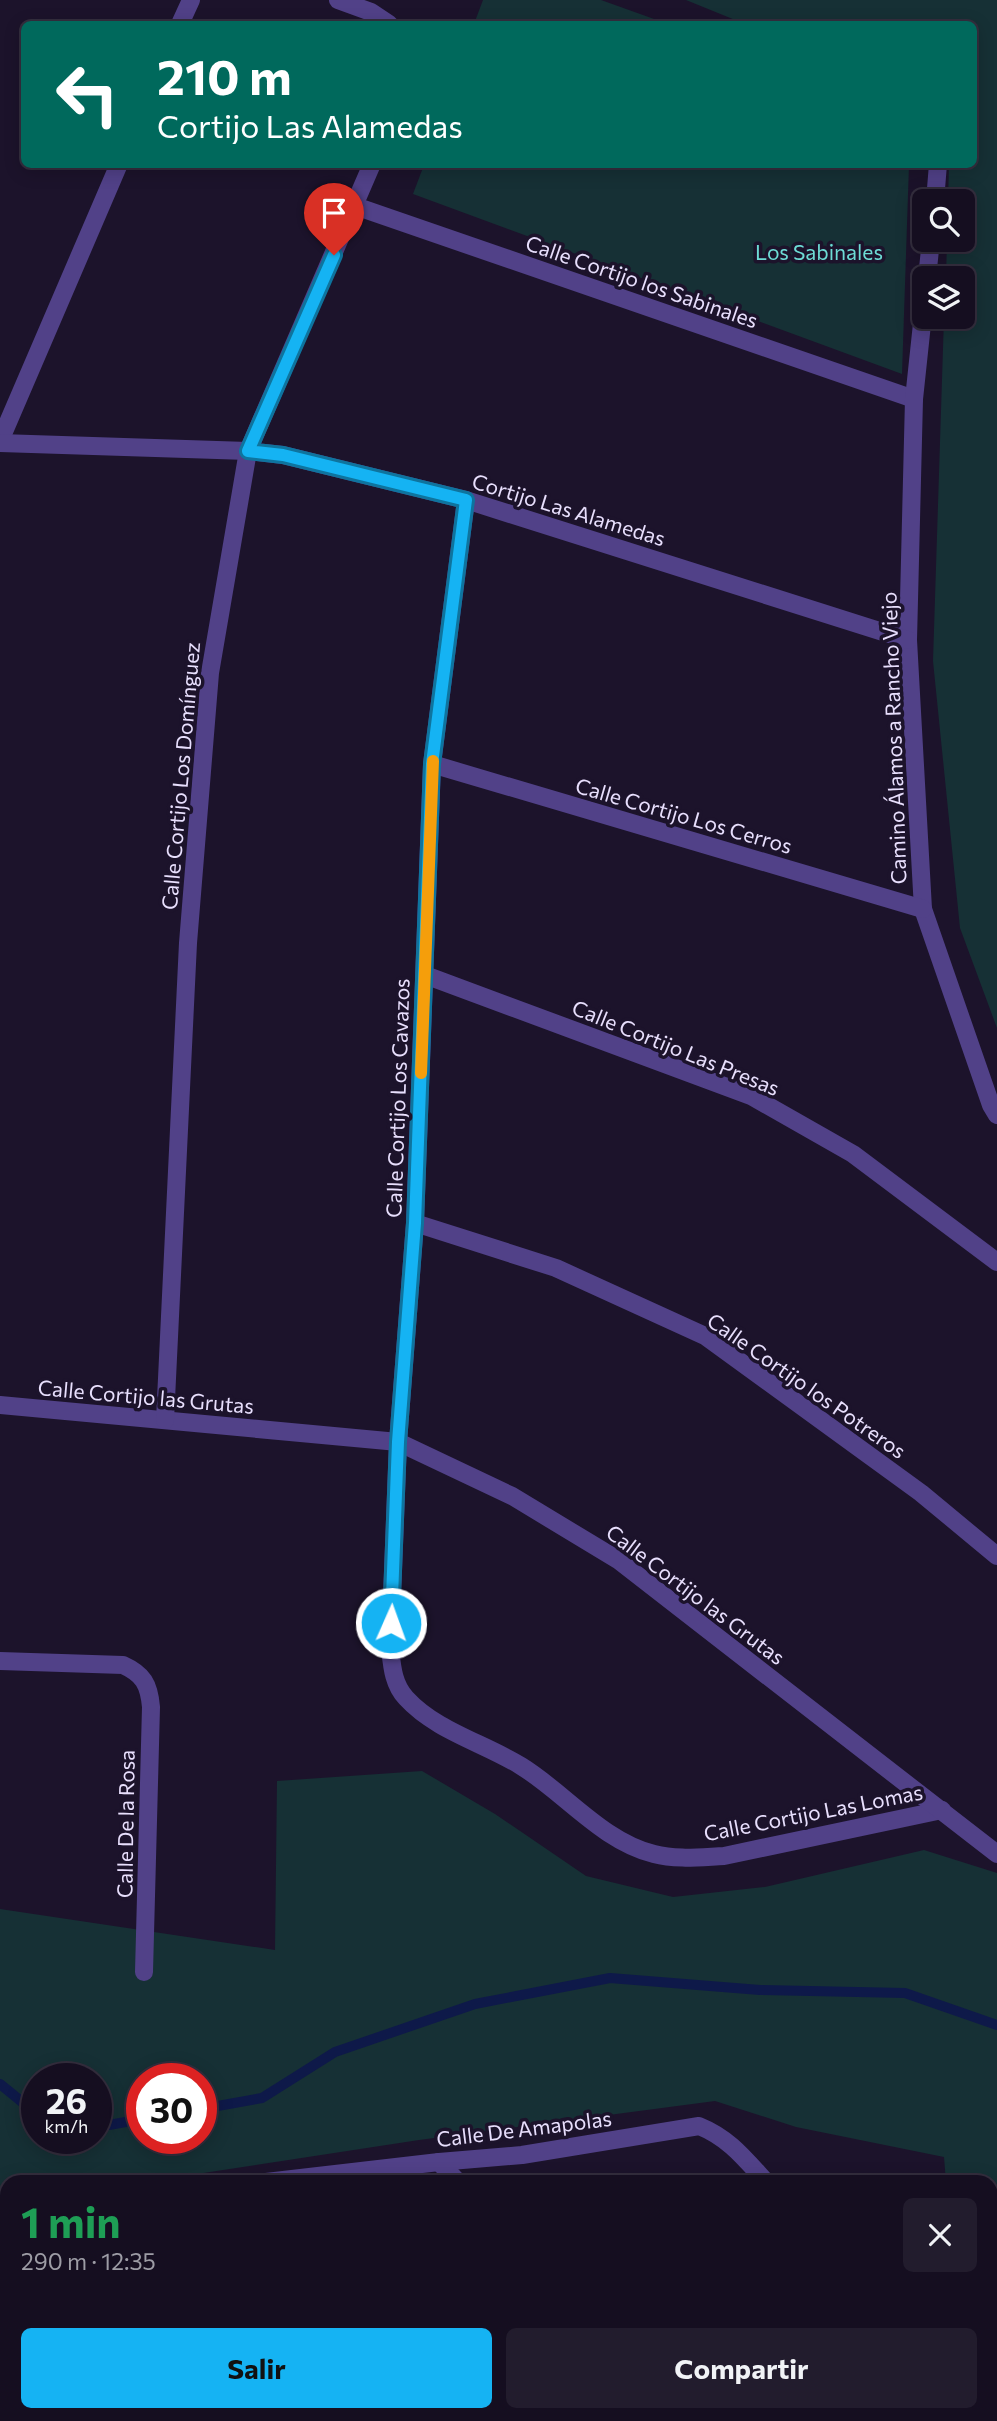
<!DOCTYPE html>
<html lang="es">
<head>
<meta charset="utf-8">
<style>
	:root { --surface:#150e20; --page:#221c2d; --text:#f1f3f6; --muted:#9d9ca5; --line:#342e3e; --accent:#15b3f3 }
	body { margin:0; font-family:Commissioner,sans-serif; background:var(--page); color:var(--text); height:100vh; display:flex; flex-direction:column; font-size:26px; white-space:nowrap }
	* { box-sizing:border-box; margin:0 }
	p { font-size:23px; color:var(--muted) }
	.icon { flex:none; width:38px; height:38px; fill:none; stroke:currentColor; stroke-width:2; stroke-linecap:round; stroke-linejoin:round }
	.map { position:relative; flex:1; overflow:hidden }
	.details { position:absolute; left:0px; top:2175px; width:998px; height:247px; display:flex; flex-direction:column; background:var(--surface); border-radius:21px 21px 0 0; box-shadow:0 4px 18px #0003,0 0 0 2px var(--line) }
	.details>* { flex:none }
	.banner { position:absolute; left:21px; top:21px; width:956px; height:147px; border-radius:10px; box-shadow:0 4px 18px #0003,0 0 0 2px var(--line); background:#00695c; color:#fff; overflow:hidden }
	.buttons { position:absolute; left:912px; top:189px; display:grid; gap:14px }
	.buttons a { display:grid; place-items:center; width:63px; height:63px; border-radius:10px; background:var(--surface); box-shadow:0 4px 18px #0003,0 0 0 2px var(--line); font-size:35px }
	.speed { position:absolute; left:21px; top:2063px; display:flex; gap:14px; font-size:35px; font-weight:700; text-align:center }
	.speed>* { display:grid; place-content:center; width:91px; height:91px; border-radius:50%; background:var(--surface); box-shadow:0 4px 18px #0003,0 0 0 2px var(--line); line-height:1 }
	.speed small { font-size:18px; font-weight:400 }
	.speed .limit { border:10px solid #d22; background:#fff; color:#111 }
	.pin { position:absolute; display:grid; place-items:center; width:60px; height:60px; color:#fff; margin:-72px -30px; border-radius:50% 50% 50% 0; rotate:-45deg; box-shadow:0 0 7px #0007 }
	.pin .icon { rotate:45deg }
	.me { position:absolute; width:77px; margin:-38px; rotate:2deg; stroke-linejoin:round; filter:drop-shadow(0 0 5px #0008) }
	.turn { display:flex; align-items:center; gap:24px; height:147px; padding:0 21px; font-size:32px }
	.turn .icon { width:91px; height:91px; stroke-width:2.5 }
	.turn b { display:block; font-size:49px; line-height:60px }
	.round { display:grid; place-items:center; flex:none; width:74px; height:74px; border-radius:10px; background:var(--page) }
	.headline { display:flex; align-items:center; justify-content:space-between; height:119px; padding:0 21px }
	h1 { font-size:42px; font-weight:700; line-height:52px; color:#1e9e55 }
	.primary-button { display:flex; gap:14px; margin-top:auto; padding:14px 21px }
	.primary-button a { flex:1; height:80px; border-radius:10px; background:var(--accent); color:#111; font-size:28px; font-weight:700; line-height:80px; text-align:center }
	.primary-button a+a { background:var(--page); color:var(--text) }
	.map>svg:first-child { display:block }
	.green { fill:#163035; fill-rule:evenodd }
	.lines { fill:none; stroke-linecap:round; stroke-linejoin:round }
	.stream { stroke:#0e1949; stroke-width:10 }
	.street { stroke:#514188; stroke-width:18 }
	.route-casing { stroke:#0e749e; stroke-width:18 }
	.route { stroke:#15b3f3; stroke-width:12 }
	.slow { stroke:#f59e0b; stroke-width:12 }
	.labels { text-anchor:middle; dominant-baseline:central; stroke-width:7; stroke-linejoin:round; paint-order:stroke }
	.park-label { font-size:21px; fill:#6ddbd5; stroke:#1c132b }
	.street-label { font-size:21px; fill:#e8dffd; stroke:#1c132b }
</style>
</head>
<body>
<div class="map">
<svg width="997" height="2421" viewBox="0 0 997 2421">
	<rect width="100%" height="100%" fill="#1c132b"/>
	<g class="green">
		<path d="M483,0H601L668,24H474Z"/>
		<path d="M686,0H997V1028L960,928L933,661L944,317H962V278H946L947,240H962V201H948L949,165L973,164V24H745Z"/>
		<path d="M424,165H909L902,374L413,194Z"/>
		<path d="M422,1771L495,1814L586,1876L673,1897L765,1887L924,1850L997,1873V2421H922L928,2415H990V2182H946L944,2157L796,2127L715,2101L419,2140L144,2182H7V2235L0,2241V1909L275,1950L277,1781ZM37,2079H96V2138H37ZM142,2079H201V2138H142Z"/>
	</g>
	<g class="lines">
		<g class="stream">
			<path d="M0,2084L27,2106L37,2109"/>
			<path d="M201,2109L262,2098L335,2052L475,2004L610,1978L760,1990L905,1993L997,2025"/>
			<path d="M96,2122L109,2125L142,2119"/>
		</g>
		<g class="street">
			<path d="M338,0L371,12L389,24"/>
			<path d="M180,24L191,0"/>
			<path d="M935,201L938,164"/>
			<path d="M355,206L914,399"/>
			<path d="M927,278L931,240"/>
			<path d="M924,305L914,399L908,640L923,909L991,1105L997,1115"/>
			<path d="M0,441L119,164"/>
			<path d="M0,443L248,451L283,455L466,500L908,640"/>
			<path d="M466,500L432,764L415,1223L398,1442L390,1648C392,1666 393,1684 406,1698C436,1731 484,1743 521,1766C565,1793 602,1841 654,1854C676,1860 701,1857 724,1856L942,1810"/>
			<path d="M432,764L923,909"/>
			<path d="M425,975L751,1096L853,1154L997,1262"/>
			<path d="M415,1223L556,1268L705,1336L921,1493L997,1556"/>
			<path d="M0,1405L398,1442L512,1496L618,1560L997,1854"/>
			<path d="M165,1420L188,943L210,673L248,451L372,164"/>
			<path d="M0,1661L123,1665C143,1674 149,1684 151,1707L144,1972"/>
			<path d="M439,2162L458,2182"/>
			<path d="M266,2182L439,2162L522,2155L699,2126C729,2138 745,2159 766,2182"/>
			<path d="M0,2270L7,2264"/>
			<path d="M0,2344L7,2352"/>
			<path d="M61,2415L66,2421"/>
			<path d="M338,2415L343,2421"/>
			<path d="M665,2415L671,2421"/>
			<path d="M727,2421L733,2415"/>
		</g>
	</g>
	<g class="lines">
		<g class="route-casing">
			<path id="route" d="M334,255L248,451L283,455L466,500L432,764L415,1223L398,1442L391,1623"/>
		</g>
		<use href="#route" class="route"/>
		<path class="slow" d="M421,1073L433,761"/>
	</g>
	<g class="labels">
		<g class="park-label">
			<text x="819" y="251">Los Sabinales</text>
		</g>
		<g class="street-label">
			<text transform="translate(642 281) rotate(19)">Calle Cortijo los Sabinales</text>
			<text transform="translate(569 509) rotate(17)">Cortijo Las Alamedas</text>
			<text transform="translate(893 738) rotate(-92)">Camino Álamos a Rancho Viejo</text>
			<text transform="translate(180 776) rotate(-85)">Calle Cortijo Los Domínguez</text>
			<text transform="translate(684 815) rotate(16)">Calle Cortijo Los Cerros</text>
			<text transform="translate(676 1047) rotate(22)">Calle Cortijo Las Presas</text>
			<text transform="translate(397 1098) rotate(-88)">Calle Cortijo Los Cavazos</text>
			<text transform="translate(807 1385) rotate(35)">Calle Cortijo los Potreros</text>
			<text transform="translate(146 1396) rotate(5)">Calle Cortijo las Grutas</text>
			<text transform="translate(696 1594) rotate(37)">Calle Cortijo las Grutas</text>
			<text transform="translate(813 1812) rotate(-11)">Calle Cortijo Las Lomas</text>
			<text transform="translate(125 1824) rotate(-89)">Calle De la Rosa</text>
			<text transform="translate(524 2128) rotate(-7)">Calle De Amapolas</text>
		</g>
	</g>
</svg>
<div class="buttons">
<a><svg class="icon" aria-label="search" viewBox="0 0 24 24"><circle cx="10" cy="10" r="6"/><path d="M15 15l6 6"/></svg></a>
<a><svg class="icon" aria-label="layers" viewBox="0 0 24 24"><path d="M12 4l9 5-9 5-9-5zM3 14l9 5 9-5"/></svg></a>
</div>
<div class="speed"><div>26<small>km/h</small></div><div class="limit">30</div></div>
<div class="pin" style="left:334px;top:255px;background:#d93025"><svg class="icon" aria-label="arrive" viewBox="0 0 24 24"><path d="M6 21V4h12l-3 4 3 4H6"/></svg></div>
<svg class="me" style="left:391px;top:1623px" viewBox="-20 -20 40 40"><circle r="17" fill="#15b3f3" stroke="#fff" stroke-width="3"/><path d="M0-11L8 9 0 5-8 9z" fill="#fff"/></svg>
<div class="banner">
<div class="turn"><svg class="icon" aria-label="left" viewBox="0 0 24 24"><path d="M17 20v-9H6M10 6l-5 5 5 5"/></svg><div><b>210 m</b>Cortijo Las Alamedas</div></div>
</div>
<section class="details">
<div class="headline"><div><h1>1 min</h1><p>290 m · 12:35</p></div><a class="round"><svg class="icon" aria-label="close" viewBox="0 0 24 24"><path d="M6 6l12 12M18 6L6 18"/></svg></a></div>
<div class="primary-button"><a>Salir</a><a>Compartir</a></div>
</section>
</div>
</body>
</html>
